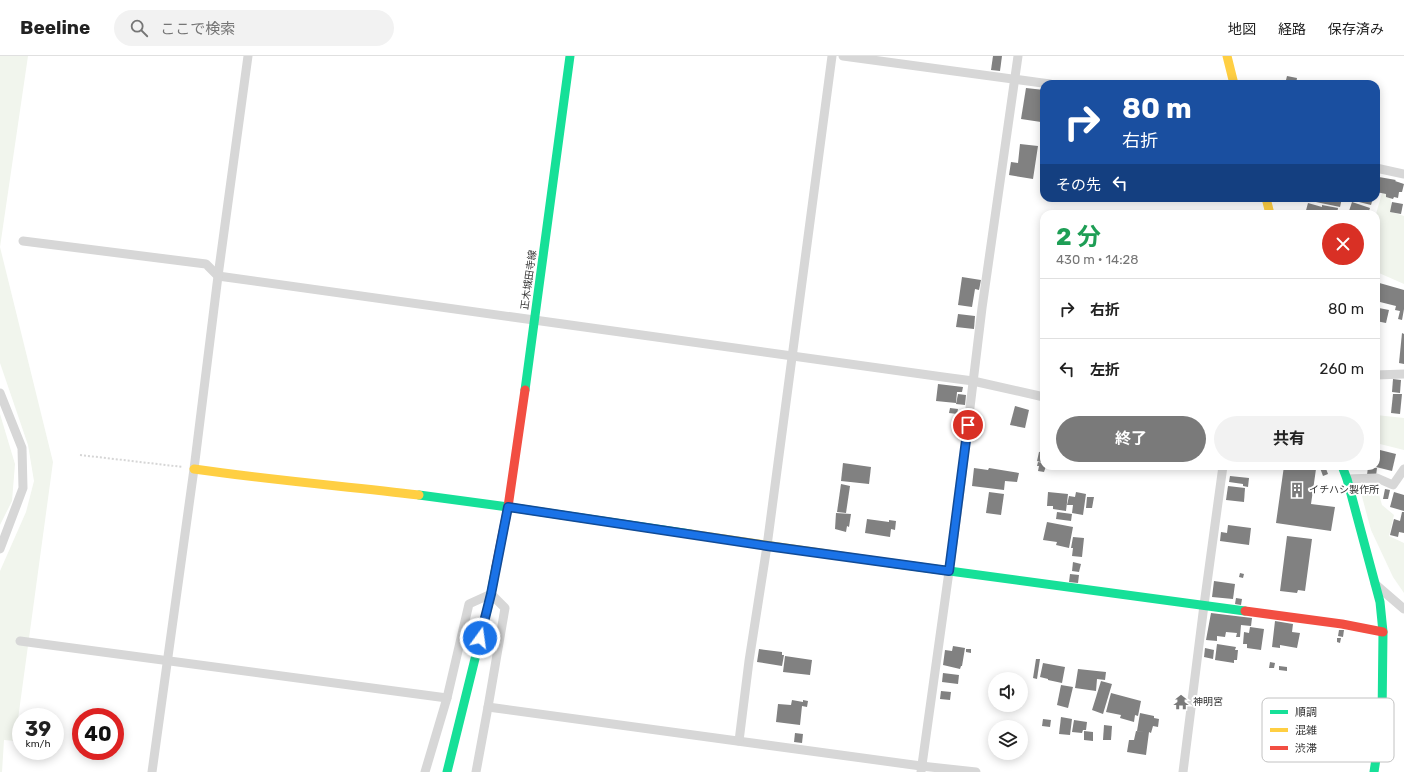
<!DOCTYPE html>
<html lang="ja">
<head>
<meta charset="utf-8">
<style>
	:root { --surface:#fff; --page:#f2f2f2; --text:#222; --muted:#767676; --line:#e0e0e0; --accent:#7a7a7a }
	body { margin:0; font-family:Rubik,"Noto Sans JP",sans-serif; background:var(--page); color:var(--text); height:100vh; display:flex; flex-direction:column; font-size:15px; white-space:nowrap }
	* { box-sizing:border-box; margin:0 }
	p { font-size:13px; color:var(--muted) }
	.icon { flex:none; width:22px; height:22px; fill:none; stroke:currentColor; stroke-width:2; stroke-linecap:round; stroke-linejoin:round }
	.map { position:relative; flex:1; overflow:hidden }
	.side { position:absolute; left:1040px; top:154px; width:340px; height:260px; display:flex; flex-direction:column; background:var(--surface); border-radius:12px; box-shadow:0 2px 10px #0003 }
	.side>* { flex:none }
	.hud { position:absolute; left:1040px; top:24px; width:340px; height:122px; border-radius:12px; box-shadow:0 2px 10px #0003; background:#1a4fa0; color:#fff; overflow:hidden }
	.tools { position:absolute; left:988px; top:616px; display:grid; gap:8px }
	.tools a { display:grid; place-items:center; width:40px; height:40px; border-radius:50%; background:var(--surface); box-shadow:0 2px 10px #0003; font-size:20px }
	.speed { position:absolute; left:12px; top:652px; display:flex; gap:8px; font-size:20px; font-weight:700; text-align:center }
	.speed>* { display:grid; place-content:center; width:52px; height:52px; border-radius:50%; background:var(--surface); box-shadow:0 2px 10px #0003; line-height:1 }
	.speed small { font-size:10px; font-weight:400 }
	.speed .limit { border:6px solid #d22; background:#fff; color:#111 }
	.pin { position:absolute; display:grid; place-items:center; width:34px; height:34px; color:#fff; margin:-17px; border:2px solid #fff; border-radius:50%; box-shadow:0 1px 4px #0007 }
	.me { position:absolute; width:44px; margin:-22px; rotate:14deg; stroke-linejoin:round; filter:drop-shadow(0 0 3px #0008) }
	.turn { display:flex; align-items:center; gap:14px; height:84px; padding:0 16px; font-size:18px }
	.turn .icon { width:52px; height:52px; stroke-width:2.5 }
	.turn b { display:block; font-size:28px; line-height:34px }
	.then { display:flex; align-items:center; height:38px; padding:0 16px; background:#0003; gap:8px; font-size:15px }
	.round { display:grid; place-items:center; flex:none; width:42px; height:42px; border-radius:21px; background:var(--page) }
	.headline { display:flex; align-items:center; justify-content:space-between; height:68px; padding:0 16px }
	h1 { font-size:24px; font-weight:700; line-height:30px; color:#1e9e55 }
	.button { display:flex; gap:8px; margin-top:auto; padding:8px 16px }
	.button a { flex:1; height:46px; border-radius:24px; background:var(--accent); color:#fff; font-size:16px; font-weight:700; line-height:46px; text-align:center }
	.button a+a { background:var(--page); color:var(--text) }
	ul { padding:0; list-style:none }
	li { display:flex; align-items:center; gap:12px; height:60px; padding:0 16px; border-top:1px solid var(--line) }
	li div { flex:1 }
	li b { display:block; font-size:15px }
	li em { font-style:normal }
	header { display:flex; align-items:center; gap:24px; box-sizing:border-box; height:56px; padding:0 20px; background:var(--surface); border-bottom:1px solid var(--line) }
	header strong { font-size:19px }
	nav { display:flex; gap:22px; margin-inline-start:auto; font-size:14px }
	.search { width:280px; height:36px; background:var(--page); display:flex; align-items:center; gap:10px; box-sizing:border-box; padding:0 14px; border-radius:22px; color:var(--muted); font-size:15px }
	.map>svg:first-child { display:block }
	.green { fill:#f1f5ed }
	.building { fill:#818181 }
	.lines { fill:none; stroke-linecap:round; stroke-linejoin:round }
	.path { stroke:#d6d6d6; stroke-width:2; stroke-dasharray:2 2; stroke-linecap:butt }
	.street { stroke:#d7d7d7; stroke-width:9 }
	.fast { stroke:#16e098; stroke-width:9 }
	.slow { stroke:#ffcf43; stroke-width:9 }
	.jam { stroke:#f24e42; stroke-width:9 }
	.route-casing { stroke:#114b97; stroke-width:10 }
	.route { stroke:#1a73e8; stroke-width:7 }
	.labels { text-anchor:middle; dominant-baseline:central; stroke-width:4; stroke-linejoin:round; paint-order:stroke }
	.street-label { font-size:10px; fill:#333; stroke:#fff }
	.poi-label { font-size:10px; fill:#333; stroke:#fff; text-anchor:start }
	.key { fill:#fff; stroke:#c2c2c2; stroke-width:1 }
	.key-label { font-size:11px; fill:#333 }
</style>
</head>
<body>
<header>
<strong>Beeline</strong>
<div class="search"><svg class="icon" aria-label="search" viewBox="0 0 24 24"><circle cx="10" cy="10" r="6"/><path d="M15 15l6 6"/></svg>ここで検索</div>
<nav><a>地図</a><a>経路</a><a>保存済み</a></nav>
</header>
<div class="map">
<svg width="1404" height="716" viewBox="0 0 1404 716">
	<rect width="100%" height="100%" fill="#fff"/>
	<g class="green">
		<path d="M0,0H28L0,191L53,406L15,685L4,684L2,716H0V515L26,456L34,425L28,389L0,307Z"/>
		<path d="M1382,137L1390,139L1392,156L1404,160V228L1379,217L1376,221V158Z"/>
		<path d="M0,358L15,408L12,445L0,469Z"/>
		<path d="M1376,359L1404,362V394L1376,387Z"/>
		<path d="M1362,431H1377L1382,449L1394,459L1389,480L1404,487V537L1393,521L1371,474L1361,437Z"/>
	</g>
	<g class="building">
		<path d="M993,0H1002L1000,15L991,14Z"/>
		<path d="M1287,20L1297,22L1296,28H1285Z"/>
		<path d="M1026,32L1044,34L1041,66L1021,63Z"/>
		<path d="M1020,88L1038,90L1033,123L1009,119L1011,106L1018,107Z"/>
		<path d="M1379,121L1396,124L1395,125L1404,128L1402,136H1399L1398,142L1394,141L1393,143L1386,141V138L1376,136Z"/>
		<path d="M1312,142H1342L1340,151L1311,145Z"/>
		<path d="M1356,142H1373L1371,149L1355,145Z"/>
		<path d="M1352,146L1370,152L1368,158H1348Z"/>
		<path d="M1392,146L1403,148L1401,158L1390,156Z"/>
		<path d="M1308,147L1322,151V149L1338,152L1337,158H1305Z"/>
		<path d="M962,221L981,224L979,234L975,233L972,251L958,249Z"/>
		<path d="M1376,226L1404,234V253L1402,264L1398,263L1400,255L1395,254L1396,250L1376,245Z"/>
		<path d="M1379,252L1389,254L1386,267L1376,265Z"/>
		<path d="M958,258L975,260L974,273L956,271Z"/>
		<path d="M1402,277L1404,278V308L1399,307Z"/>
		<path d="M1393,323L1401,324L1400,337L1392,336Z"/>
		<path d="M938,328L963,331L962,336H957L956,347L936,345Z"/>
		<path d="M958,338L966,339L965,349L956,348Z"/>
		<path d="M1393,338H1402L1400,358L1391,357Z"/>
		<path d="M1015,350L1029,354L1025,372L1010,369Z"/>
		<path d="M950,352L958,353L957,358L949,357Z"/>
		<path d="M1376,393L1396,398L1392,415L1376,411Z"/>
		<path d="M1044,395V407L1037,405L1039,396Z"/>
		<path d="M1038,406L1044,407V410H1046L1044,416L1038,415L1039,410H1037Z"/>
		<path d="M843,407L871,411L869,428L841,425Z"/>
		<path d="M1284,410H1325L1328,418L1323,420L1320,412L1316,413L1311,448L1335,451L1331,475L1276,467Z"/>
		<path d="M1368,411L1377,412L1376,420L1367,419Z"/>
		<path d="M974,412L988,414L989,412L1019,417L1017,426L1005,425L1004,434L972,430Z"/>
		<path d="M1230,420L1249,422L1248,431L1243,430V428L1229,426Z"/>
		<path d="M841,428L850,430L846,457L837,456Z"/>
		<path d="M1228,430L1245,432L1244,446L1226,444Z"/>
		<path d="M1385,433L1390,434L1388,443H1383Z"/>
		<path d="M989,436L1004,438L1001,459L986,457Z"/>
		<path d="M1048,436L1068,438L1066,455L1053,453V450H1047Z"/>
		<path d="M1076,436L1086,438L1083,459L1072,457L1073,449H1067L1069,440L1075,441Z"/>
		<path d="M1394,436L1404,439V455L1390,451Z"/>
		<path d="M1087,441H1094L1092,452H1086Z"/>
		<path d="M1057,456L1072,458L1071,465L1056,463Z"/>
		<path d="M1402,456H1404V477L1399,476L1398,481L1390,479L1394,463L1400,465Z"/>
		<path d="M836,457L851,458L849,471L847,470L846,476L835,473Z"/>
		<path d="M867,463L889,466V464L896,465L895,474L891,473L890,481L865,477Z"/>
		<path d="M1047,466L1073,471L1069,492L1056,489L1057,486L1043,484Z"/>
		<path d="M1228,469L1251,472L1249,489L1220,485L1221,476L1227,477Z"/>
		<path d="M1287,480L1312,483L1305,535L1298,534L1297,537L1280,535Z"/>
		<path d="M1073,481L1084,482L1082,501L1072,500L1073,492H1071Z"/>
		<path d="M1073,506L1081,508L1079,516L1072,515Z"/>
		<path d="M1240,517L1244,518L1243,522L1239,521Z"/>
		<path d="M1070,518L1079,519L1078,527L1069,526Z"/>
		<path d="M1214,525L1235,528L1233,543L1212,541Z"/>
		<path d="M1236,542L1242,543L1241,549L1235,548Z"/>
		<path d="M1211,557L1252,562L1251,570L1241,569L1240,581H1236L1237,577L1226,576L1225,581L1217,580V585L1206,584Z"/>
		<path d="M1275,565L1293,568L1292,576L1300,577L1297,592L1280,589V592L1272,591Z"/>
		<path d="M1250,571L1264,573L1261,594L1247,592V588H1243L1244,576L1249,577Z"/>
		<path d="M1339,574H1344L1343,581L1338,580Z"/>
		<path d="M1337,582H1341L1340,587L1337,586Z"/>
		<path d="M1217,588L1236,591L1235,594H1238L1237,604H1234V607L1215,604Z"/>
		<path d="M953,590L965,592L962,610H961L960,613L943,609L945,594L952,595Z"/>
		<path d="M1205,592L1214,594L1213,603L1204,601Z"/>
		<path d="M759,593L782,596V599H784L782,610L757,606Z"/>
		<path d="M966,593H971V597L966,596Z"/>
		<path d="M785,600L812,604L810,619L783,616Z"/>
		<path d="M1036,603H1040L1037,623L1033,622Z"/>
		<path d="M1270,606L1275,607L1274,612H1269Z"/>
		<path d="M1043,607L1065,611L1062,627L1048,624V623L1040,621Z"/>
		<path d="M1279,610L1287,611V615L1279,614Z"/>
		<path d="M1078,613L1106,616L1105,624L1097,623L1096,635L1075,632Z"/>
		<path d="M943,617L959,619L958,628L942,626Z"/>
		<path d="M1101,625L1112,628L1103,658L1092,654Z"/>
		<path d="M1061,629L1073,631L1068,652L1057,649Z"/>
		<path d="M941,635L951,636L950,644L940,643Z"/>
		<path d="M1111,637L1141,645L1138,660L1135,659L1134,666L1120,662L1121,659L1106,656Z"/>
		<path d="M1178,642L1185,643L1184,651L1177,650Z"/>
		<path d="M792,644L803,646V644L808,645L807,651L802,650L800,669L776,666L778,648L791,649Z"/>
		<path d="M1140,657L1154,660V662L1159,663L1158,671L1153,670L1151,677L1149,676L1146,699L1127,696L1129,684H1134L1136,675L1146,676L1137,675Z"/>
		<path d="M1061,661L1072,663L1070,679L1059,678Z"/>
		<path d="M1043,663L1051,664L1050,671L1042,670Z"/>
		<path d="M1074,664L1087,666L1086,674H1083L1082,677L1072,676Z"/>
		<path d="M1104,669L1112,670L1111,684H1103Z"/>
		<path d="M1084,675L1093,676V685L1084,684Z"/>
		<path d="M795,677L803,678L802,687L794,686Z"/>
	</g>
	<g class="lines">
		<path class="path" d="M80,399L183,411"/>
		<g class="street">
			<path d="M843,0L1050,28"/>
			<path d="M1376,112L1404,118"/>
			<path d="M23,185L206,208L218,220L943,321L973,325L1044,341"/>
			<path d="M1376,319L1404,318"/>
			<path d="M0,337L22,392L23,432L0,493"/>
			<path d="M1347,423L1377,422L1393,429L1404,413"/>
			<path d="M1375,528L1404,553"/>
			<path d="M20,585L447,642"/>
			<path d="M488,651L921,710L976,716"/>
			<path d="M739,685L749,605L767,490L832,0"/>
			<path d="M152,716L194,413L218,220L248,0"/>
			<path d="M425,716L447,642L469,548L491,538L505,552L488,651L476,716"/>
			<path d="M921,716L958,451L982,252L1018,0"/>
			<path d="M1183,716L1204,549L1223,410"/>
		</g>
		<g class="fast">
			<path d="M525,334L570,0"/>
			<path d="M1342,410L1347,423L1380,546L1383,576L1382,663L1374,716"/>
			<path d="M419,439L508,451L690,478"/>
			<path d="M890,507L1245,555"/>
			<path d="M447,716L491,538L496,511"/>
		</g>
		<g class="slow">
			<path d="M1227,0L1234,28"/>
			<path d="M1266,142L1270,158"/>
			<path d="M194,413C269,424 344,430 419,439"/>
			<path d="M690,478L890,507"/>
		</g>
		<g class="jam">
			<path d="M496,511L508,451L525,334"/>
			<path d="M1245,555L1342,568L1383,576"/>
		</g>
	</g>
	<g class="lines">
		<g class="route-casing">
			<path id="route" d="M480,582L491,538L508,451L767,490L949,515L968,369"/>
		</g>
		<use href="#route" class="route"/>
	</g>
	<defs>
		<g id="building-bare" transform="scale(1.2)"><path d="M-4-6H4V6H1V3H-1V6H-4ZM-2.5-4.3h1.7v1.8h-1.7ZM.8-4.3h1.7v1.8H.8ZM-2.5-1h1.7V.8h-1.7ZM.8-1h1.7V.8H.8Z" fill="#7a7a7a" stroke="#fff" stroke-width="2.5" paint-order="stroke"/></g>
		<g id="temple-bare" transform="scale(1.2)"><path d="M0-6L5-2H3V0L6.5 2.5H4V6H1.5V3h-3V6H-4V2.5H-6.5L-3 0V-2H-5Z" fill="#7a7a7a" stroke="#fff" stroke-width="2.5" paint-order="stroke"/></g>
	</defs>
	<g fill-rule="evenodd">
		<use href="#building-bare" x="1297" y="434"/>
		<use href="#temple-bare" x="1181" y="646"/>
	</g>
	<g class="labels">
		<g class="street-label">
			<text transform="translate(529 224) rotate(-82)">正木城田寺線</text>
		</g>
		<g class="poi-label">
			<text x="1309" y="434">イチハシ製作所</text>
			<text x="1193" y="646">神明宮</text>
		</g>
	</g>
	<rect x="1262" y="642" width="132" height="64" rx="6" class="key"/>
	<rect x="1270" y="654" width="18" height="4" fill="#16e098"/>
	<rect x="1270" y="672" width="18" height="4" fill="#ffcf43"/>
	<rect x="1270" y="690" width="18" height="4" fill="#f24e42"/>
	<g class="key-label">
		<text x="1295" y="660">順調</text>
		<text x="1295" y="678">混雑</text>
		<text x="1295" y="696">渋滞</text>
	</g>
</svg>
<div class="tools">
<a><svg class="icon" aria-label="sound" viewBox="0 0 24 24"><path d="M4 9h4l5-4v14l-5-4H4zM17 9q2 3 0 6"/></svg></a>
<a><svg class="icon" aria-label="layers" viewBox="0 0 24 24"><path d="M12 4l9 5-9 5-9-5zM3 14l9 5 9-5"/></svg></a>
</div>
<div class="speed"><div>39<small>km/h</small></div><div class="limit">40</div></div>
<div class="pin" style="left:968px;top:369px;background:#d93025"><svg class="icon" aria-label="arrive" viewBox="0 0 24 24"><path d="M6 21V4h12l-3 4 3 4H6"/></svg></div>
<svg class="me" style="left:480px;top:582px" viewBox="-20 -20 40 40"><circle r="17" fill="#1a73e8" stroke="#fff" stroke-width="3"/><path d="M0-11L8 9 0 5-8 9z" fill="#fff"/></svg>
<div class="hud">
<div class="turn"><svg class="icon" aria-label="right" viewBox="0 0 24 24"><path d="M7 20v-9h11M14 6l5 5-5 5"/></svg><div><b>80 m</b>右折</div></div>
<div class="then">その先<svg class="icon" aria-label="left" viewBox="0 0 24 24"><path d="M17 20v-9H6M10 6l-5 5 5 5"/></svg></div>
</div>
<section class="side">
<div class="headline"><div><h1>2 分</h1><p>430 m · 14:28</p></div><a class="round" style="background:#d93025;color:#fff"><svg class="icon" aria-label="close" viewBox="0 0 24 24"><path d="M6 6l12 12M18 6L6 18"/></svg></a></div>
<ul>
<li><svg class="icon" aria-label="right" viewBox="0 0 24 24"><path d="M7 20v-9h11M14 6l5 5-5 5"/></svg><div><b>右折</b></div><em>80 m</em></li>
<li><svg class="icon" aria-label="left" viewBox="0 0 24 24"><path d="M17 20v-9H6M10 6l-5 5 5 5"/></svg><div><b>左折</b></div><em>260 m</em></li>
</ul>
<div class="button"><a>終了</a><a>共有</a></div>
</section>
</div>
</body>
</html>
